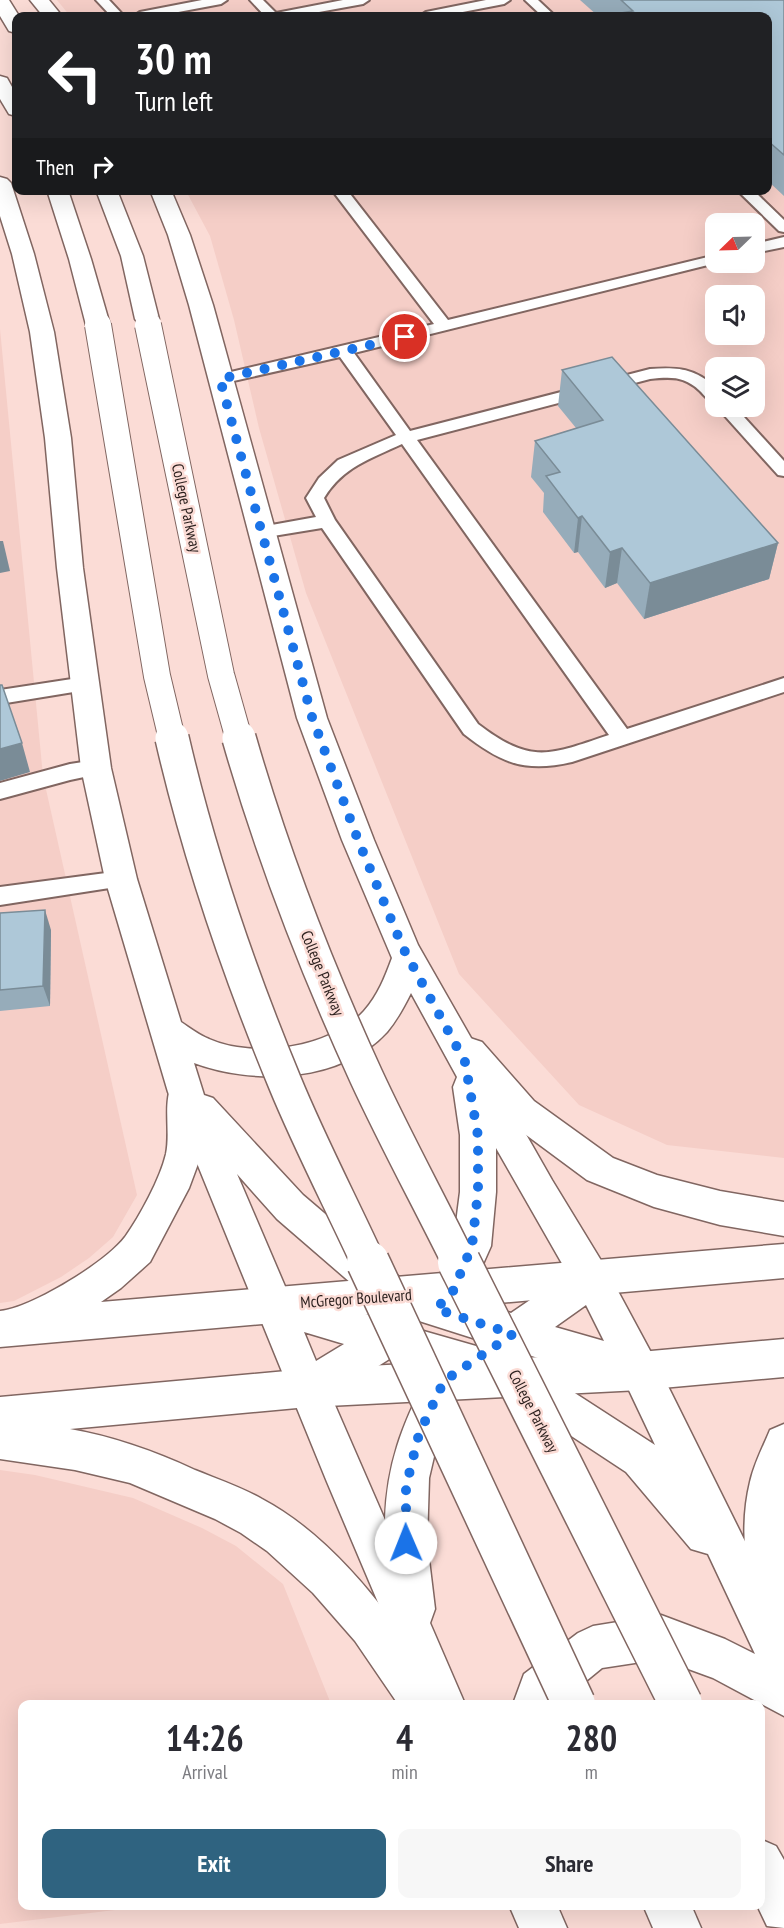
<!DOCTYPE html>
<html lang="en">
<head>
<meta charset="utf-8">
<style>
	:root { --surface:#fff; --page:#f7f7f7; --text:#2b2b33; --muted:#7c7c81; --accent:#2f6380 }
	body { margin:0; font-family:"PT Sans Narrow",sans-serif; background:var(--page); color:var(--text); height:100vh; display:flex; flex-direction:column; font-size:22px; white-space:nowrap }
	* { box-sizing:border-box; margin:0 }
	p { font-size:20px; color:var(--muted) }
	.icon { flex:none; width:33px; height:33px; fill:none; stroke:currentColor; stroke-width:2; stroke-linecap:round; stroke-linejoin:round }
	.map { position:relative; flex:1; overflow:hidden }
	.sheet { position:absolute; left:18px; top:1700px; width:747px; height:210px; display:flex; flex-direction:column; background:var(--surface); border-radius:12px; box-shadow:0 6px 24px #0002 }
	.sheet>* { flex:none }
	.top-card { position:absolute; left:12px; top:12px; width:760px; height:183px; border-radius:12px; box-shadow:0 6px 24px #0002; background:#202124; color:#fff; overflow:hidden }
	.needle { width:39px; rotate:247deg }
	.buttons { position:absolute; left:705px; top:213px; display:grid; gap:12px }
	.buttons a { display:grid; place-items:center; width:60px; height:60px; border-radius:12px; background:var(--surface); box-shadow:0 6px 24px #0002; font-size:30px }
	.pin { position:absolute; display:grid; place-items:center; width:51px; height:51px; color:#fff; margin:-26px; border:3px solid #fff; border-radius:50%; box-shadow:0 2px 6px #0007 }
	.me { position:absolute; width:66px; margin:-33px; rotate:359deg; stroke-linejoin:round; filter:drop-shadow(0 0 4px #0008) }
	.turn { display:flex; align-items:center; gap:21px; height:126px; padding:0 24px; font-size:27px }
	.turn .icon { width:78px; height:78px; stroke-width:2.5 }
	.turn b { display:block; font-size:42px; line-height:51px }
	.then { display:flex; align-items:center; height:57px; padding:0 24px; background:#0003; gap:12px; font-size:22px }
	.eta { display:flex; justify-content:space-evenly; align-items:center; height:102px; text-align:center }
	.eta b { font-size:36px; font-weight:800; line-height:42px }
	.primary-button { display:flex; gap:12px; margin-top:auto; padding:12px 24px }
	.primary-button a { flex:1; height:69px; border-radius:12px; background:var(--accent); color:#fff; font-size:24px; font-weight:800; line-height:69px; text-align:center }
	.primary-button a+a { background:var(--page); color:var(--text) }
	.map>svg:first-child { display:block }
	.built { fill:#f5cec7; fill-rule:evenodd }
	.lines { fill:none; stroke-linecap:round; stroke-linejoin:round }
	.lane-casing { stroke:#816661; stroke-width:4 }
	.secondary-casing { stroke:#816661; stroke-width:3 }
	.primary-casing { stroke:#816661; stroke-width:3 }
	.lane { fill:#fff; fill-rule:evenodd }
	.secondary { fill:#fff; fill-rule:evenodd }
	.primary { fill:#fff; fill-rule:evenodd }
	.primary-bridge-far3-casing { stroke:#816661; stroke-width:23; stroke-linecap:butt }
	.primary-bridge-far2-casing { stroke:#816661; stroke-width:28; stroke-linecap:butt }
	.primary-bridge-far1-casing { stroke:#816661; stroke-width:36; stroke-linecap:butt }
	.primary-bridge-casing { stroke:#816661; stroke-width:45; stroke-linecap:butt }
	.primary-bridge-far3 { stroke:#fff; stroke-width:21 }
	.primary-bridge-far2 { stroke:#fff; stroke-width:26 }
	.primary-bridge-far1 { stroke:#fff; stroke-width:33 }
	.primary-bridge { stroke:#fff; stroke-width:42 }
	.wall { fill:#96acba }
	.shaded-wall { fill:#7a8c97 }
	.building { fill:#aec8d8; stroke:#7a8c97; stroke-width:1.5 }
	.route { stroke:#1a73e8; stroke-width:10; stroke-dasharray:0 18 }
	.labels { text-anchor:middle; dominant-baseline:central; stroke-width:5; stroke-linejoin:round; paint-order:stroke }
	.street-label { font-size:16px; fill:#2a1f1d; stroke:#fbdcd6 }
</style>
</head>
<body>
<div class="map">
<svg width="784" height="1928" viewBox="0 0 784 1928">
	<rect width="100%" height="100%" fill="#fbdcd6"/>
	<g class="built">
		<path d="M57,0H784V1158L667,1145L579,1105L459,974L306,593L259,428L234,320L210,236L186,191L768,190V16H70ZM716,224H754V262H716ZM716,296H754V334H716ZM716,368H754V406H716Z"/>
		<path d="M0,329L43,776L137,1195L113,1237L89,1258L61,1277L14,1301L0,1303Z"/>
		<path d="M0,1470L35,1475L133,1498L202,1528L236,1546L283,1584L331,1704H22V1905H156L0,1924Z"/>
	</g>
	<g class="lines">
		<g class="lane-casing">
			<g id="lane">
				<path d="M96,0H109L124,16H111Z"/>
				<path d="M202,0H227L221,4L157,16H134L140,12Z"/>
				<path d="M250,0H263L276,13L343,0H369L363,4L297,16H265Z"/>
				<path d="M486,0H510L504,4L442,16H420L426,12Z"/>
				<path d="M525,0H538L555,16H542Z"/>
				<path d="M332,190H347L448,320L716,255V262H720L354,353L410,431L650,369C677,367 695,368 716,388V403C708,401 705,396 700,391C684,376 671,377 650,379L417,440L627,729L784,678V692L572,762C525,773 501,763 464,734L322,528L261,538L255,536L252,532L255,528L316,517L306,498L319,478L338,460L396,435L340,357L220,384L212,379L214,376L434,324ZM402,444L609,735C549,755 532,765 478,724L335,520L324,498C343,467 370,459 402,444Z"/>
				<path d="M737,190H753L784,220V232L779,231Z"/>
				<path d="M784,237V247L754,253V244Z"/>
				<path d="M716,406H734L784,461V476L778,475Z"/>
				<path d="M85,677L92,679L95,684L92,689L0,704V690Z"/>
				<path d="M96,760L103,763L106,768L103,773L70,780L0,799V783L70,764Z"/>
				<path d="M121,871L129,873L132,879L129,885L0,905V887Z"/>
			</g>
		</g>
		<g class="secondary-casing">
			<g id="secondary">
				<path d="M470,1038L482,1042L534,1101L613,1158L657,1175L720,1191L784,1202V1236L720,1225L654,1207L587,1180L510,1123L458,1062L453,1052L458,1042Z"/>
				<path d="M185,1077L197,1081L202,1092V1153L189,1188L150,1262L121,1288L101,1302L784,1244V1278L0,1347V1311C31,1308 105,1263 125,1237C140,1216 160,1179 166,1154C171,1130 162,1104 173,1081Z"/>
				<path d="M784,1339V1377L640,1390L308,1407L70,1429C115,1437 154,1451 195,1470C217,1479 241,1487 262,1499C315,1527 359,1576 394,1623C413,1648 433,1675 445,1704H398L355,1641L313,1593L267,1551L241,1533L215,1519L130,1483L75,1470L0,1459V1397L308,1369L640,1352Z"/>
				<path d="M784,1424V1657L769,1650C748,1600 737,1535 750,1482C754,1464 763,1447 770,1430Z"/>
			</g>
		</g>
		<g class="primary-casing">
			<g id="primary">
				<path d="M0,0H9L19,16H16V33L9,31L0,16Z"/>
				<path d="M30,0H49L62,16H43Z"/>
				<path d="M0,76L7,78L16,94V116L9,114L0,99Z"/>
				<path d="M0,177L7,179L11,183L34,254L54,332L71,438L83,568L111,768L137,879L181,1022C190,1028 199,1035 209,1039C254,1059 331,1048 364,1011C378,995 385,977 392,958L342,840L297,718L189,305L168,235L150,190H171L190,235L213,305L327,718L374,840L418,945L552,1180L605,1267L654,1358L784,1620V1716L713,1678L661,1659L602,1668L558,1704H513L524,1674L578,1633L593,1626L661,1615L725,1639L755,1654L708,1554L691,1549L626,1472L506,1393L456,1378L461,1389L440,1431L429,1478L427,1543L435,1609L430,1623L465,1704H421L327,1482L168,1092L105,879L81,768L57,568L45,438L30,332L12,254L0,216ZM411,993L457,1077L453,1087L460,1135V1192L453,1246L435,1288L436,1291L405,1282L303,1195L213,1098L204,1095L194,1063C254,1085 340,1083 387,1032C397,1020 404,1007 411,993ZM496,1148L568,1274L511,1313L467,1300L491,1246L496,1192ZM237,1174L277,1219L381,1309L397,1315L385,1320L287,1291ZM586,1305L604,1341L555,1327ZM416,1320L482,1341L483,1348L420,1330ZM304,1332L344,1344L316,1361ZM519,1352L627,1386L655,1445L530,1364L512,1357ZM391,1358L436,1372L427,1376C402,1426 387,1463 385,1520L331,1396Z"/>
				<path d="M47,190H68L91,259L110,325L106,330L98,332L90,330L86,325L69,259Z"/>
				<path d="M96,190H117L143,256L159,319L155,324L147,326L139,324L135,319L121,256Z"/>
				<path d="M760,1839L776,1846L784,1860V1928L767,1926L757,1905H760Z"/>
				<path d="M509,1905H557L567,1928H519Z"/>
				<path d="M643,1905H691L701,1928H653Z"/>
			</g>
		</g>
		<use href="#lane" class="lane"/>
		<use href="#secondary" class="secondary"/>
		<use href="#primary" class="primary"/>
		<g class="primary-bridge-far3-casing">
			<path id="primary-bridge-far3" d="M147,319L149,326"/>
		</g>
		<g class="primary-bridge-far2-casing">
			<g id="primary-bridge-far2">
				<path d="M98,325L157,676L172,739"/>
				<path d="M148,325L221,675L239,739"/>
			</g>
		</g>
		<g class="primary-bridge-far1-casing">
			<g id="primary-bridge-far1">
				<path d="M172,738C199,855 239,972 285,1083C310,1144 341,1203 369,1264"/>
				<path d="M239,738C272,853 316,967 366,1076C395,1139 429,1201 460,1264"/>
			</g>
		</g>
		<g class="primary-bridge-casing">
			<g id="primary-bridge">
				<path d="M368,1262L574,1704"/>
				<path d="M459,1262L681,1704"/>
			</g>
		</g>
		<use href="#primary-bridge-far3" class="primary-bridge-far3"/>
		<use href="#primary-bridge-far2" class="primary-bridge-far2"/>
		<use href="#primary-bridge-far1" class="primary-bridge-far1"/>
		<use href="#primary-bridge" class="primary-bridge"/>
	</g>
	<g class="wall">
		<path d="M580,0H784V196L768,181V16H598Z"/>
		<path d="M562,370L778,543L769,579L644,619L617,583L605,588L578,552L574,553L543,512L544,493L531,477L535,441L576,428L558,406Z"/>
		<path d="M0,913L51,930L50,1006L0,1011Z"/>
	</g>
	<g class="shaded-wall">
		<path d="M582,516L578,552L574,553L578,518Z"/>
		<path d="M0,541H3L10,571L0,573Z"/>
		<path d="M778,543L769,579L644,619L650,583Z"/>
		<path d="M622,548L617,583L605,588L610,552Z"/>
		<path d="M22,743L30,772L0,781V749Z"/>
		<path d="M45,910L51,930L50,1006L43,986Z"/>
	</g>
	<g class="building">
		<path d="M621,0H784V155L768,141V16H625L621,13L633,11Z"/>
		<path d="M612,357L778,543L650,583L622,548L610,552L582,516L578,518L546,476L560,472L535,441L603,420L562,370Z"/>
		<path d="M0,685H2L22,743L0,749Z"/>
		<path d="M45,910L43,986L0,990V913Z"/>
	</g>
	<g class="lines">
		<path class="route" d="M405,337L220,379L312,717L358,840L403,948L465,1062L478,1136V1192L472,1246L453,1291L436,1309L513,1334L444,1381L419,1434L410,1470L406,1489V1543"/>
	</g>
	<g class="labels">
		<g class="street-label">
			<text transform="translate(187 508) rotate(78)">College Parkway</text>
			<text transform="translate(323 973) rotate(68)">College Parkway</text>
			<text transform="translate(356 1298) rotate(-4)">McGregor Boulevard</text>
			<text transform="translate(534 1411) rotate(63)">College Parkway</text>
		</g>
	</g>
</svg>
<div class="buttons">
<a><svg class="needle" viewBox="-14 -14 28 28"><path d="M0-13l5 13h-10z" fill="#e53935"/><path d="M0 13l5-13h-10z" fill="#7c7c81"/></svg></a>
<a><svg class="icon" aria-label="sound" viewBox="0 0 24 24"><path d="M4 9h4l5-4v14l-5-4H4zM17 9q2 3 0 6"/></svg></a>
<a><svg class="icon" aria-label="layers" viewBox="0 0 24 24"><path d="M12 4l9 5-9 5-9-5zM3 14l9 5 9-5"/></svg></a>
</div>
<div class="pin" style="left:405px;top:337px;background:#d93025"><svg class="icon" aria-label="arrive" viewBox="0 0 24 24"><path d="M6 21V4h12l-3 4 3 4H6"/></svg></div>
<svg class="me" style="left:406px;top:1543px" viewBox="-20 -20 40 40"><circle r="19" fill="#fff"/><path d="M0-13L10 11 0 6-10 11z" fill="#1a73e8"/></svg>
<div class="top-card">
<div class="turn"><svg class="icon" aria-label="left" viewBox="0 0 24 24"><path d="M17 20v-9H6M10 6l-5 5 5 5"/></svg><div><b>30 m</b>Turn left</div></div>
<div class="then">Then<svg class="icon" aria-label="right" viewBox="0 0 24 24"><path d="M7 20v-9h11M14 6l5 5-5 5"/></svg></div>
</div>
<section class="sheet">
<div class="eta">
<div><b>14:26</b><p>Arrival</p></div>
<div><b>4</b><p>min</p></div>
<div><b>280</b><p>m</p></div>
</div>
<div class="primary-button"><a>Exit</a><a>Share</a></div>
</section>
</div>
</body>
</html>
